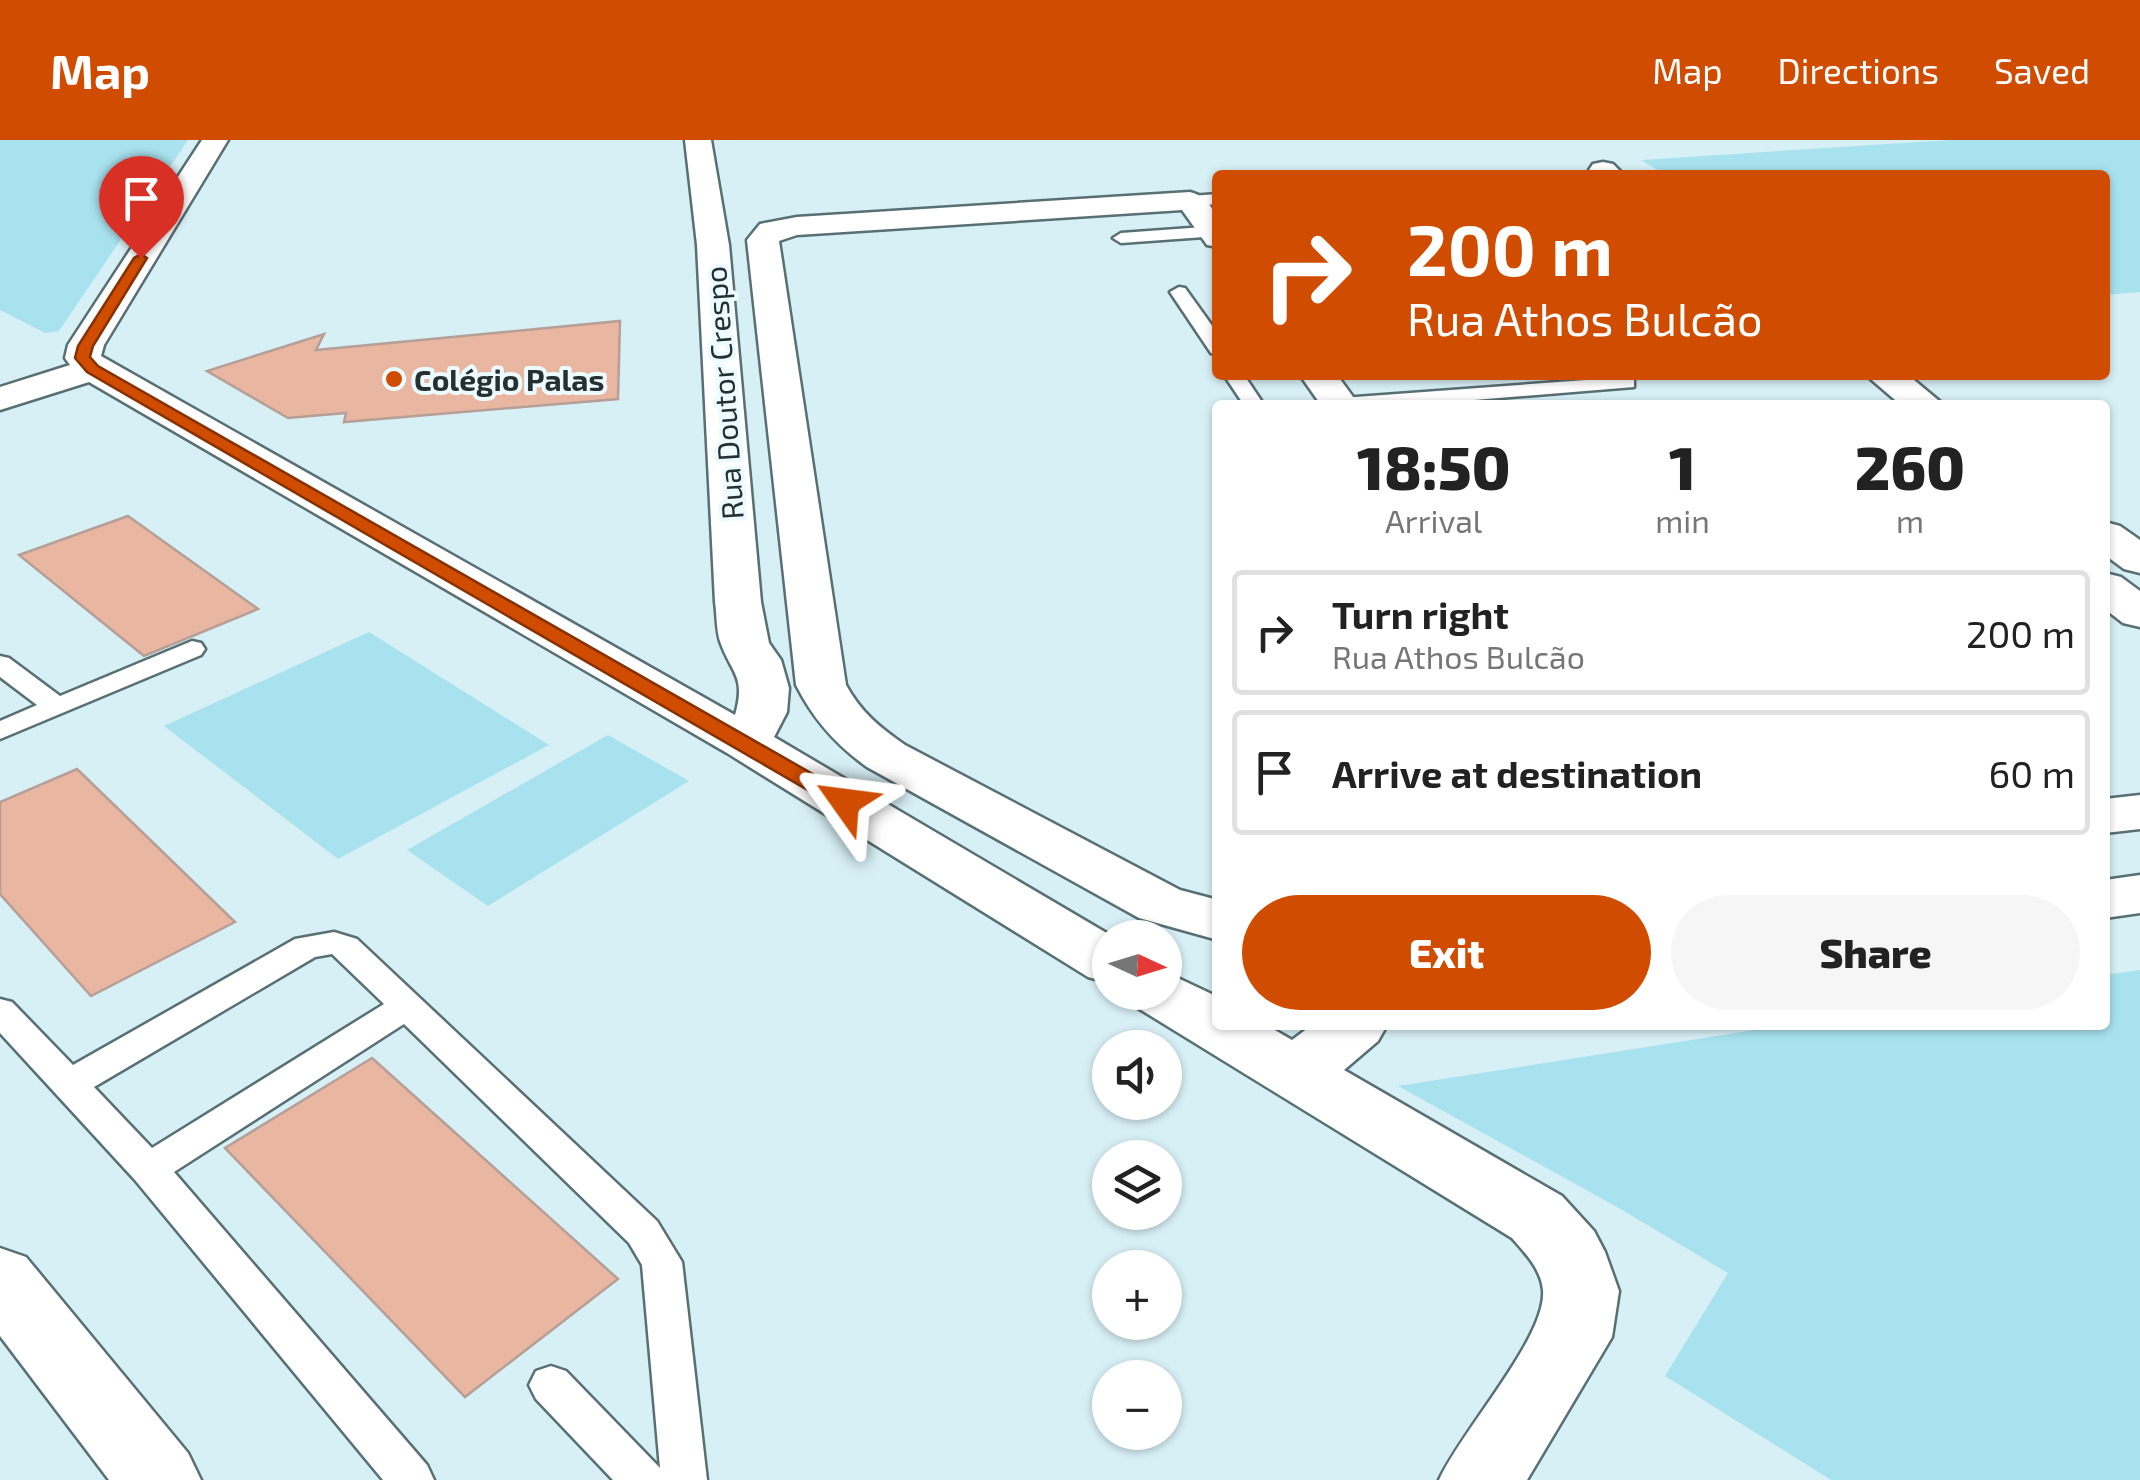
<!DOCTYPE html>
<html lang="en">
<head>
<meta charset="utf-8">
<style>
	:root { --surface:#fff; --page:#f6f6f6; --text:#222; --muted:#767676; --line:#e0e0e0; --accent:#d04c00 }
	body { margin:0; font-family:"Exo 2",sans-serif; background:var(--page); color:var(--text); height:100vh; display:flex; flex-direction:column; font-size:38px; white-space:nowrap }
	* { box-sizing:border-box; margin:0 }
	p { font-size:32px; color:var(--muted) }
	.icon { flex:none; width:55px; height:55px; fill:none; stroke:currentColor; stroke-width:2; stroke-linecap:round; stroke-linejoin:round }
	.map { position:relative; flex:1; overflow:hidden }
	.panel { position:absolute; left:1212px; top:260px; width:898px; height:630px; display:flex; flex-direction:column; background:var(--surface); border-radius:10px; box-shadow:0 2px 8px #0004 }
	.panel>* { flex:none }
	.guide { position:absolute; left:1212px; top:30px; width:898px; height:210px; border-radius:10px; box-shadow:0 2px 8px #0004; background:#d04c00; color:#fff; overflow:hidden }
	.needle { width:65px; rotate:94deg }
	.tools { position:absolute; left:1092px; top:780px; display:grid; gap:20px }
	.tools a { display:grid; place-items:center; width:90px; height:90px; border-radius:50%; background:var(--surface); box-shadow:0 2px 8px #0004; font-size:50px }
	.pin { position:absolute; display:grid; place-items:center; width:85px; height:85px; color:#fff; margin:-102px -42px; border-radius:50% 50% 50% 0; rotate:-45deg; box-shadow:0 0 10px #0007 }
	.pin .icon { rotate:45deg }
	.me { position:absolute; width:110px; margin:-55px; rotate:301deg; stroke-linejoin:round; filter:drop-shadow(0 0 8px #0008) }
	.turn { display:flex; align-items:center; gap:35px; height:210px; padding:0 30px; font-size:45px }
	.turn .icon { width:130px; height:130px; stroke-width:2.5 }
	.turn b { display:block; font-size:70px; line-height:85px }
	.eta { display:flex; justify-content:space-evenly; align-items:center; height:170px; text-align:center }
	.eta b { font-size:60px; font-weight:800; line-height:70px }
	.button { display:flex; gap:20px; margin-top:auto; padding:20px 30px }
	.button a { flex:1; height:115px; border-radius:60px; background:var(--accent); color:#fff; font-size:40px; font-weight:800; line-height:115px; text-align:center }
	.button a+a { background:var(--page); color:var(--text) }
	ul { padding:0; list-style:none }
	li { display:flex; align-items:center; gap:30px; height:125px; margin:0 20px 15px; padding:0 10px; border:5px solid var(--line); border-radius:10px }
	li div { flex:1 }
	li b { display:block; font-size:38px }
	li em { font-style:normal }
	header { display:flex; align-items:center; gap:60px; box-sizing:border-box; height:140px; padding:0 50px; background:var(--accent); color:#fff }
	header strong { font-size:48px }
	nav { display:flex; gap:55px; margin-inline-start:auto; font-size:35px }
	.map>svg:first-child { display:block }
	.green { fill:#a8e2ee }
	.building { fill:#e9b6a2; stroke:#b59f97; stroke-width:2.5 }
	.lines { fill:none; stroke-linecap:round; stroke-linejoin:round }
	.lane-casing { stroke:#586f74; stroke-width:5 }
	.street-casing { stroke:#586f74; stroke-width:5 }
	.secondary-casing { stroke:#586f74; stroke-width:5 }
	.lane { fill:#fff; fill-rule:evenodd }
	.street { fill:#fff; fill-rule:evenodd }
	.secondary { fill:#fff; fill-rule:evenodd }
	.route { fill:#d04c00; stroke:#873100; stroke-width:2.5 }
	.poi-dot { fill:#d04c00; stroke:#ecfbff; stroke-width:4 }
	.labels { text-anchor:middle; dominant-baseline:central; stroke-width:8; stroke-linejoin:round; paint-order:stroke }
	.far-poi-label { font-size:30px; font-weight:bold; fill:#263032; stroke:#ecfbff; text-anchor:start }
	.far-street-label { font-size:30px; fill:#263032; stroke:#ecfbff }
</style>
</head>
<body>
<header>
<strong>Map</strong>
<nav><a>Map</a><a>Directions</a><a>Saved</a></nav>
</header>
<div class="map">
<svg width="2140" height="1340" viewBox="0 0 2140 1340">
	<rect width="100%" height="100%" fill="#d7f0f6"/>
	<g class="green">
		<path d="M0,0H188L59,191L45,193L0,170Z"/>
		<path d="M1949,0H2140V152L2105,155V35H1666L1641,20Z"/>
		<path d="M369,492L549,605L338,719L164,586Z"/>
		<path d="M608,595L689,641L488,766L407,710Z"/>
		<path d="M2140,830V1340H1831L1665,1236L1728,1133L1617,1067L1398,946L1787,885H2105V835Z"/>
	</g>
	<g class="building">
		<path d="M620,181L618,259L344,282L346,273L288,278L207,231L324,194L316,210Z"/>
		<path d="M128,376L258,469L144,516L19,415Z"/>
		<path d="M77,629L235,782L91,856L0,754V662Z"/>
		<path d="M372,918L618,1139L465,1257L225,1008Z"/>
	</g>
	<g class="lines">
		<g class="lane-casing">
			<g id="lane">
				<path d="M1218,54V64L1190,66L1182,61L1190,56Z"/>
				<path d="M1218,86V96L1121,103L1113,98L1121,93Z"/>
				<path d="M1179,147L1185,148L1218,194V215L1211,213L1170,152Z"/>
				<path d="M1224,235H1244L1264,265H1244Z"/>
				<path d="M1627,237L1634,239V247L1413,265H1319L1329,259Z"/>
				<path d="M192,501L201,503L205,509L201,515L0,599V581L37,565L0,537V516L9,518L60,556Z"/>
				<path d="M334,792L357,799L657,1081L682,1122L707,1340H613L536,1259L529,1245L536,1231L551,1226L566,1231L660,1328L642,1125L629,1103L404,884L174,1032L427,1325L434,1340H383L135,1040L0,893V859L12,862L73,925L295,799ZM332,814L384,864L152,1008L94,947L315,817Z"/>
			</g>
		</g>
		<g class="street-casing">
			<g id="street">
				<path d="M202,0H228L104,205L101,216L735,575C746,536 732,534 721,504C716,492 717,475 715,462L697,105L685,0H711L729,105L761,462L769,503L781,520L789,548L787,572L774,597L1115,798H1110V843L1088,837L727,613L89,242L0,270V247L70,225L65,218L68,205Z"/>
				<path d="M1603,22L1613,24L1624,35H1592L1589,30L1593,24Z"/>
				<path d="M1190,52C1217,59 1218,84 1218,107L1207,105L1182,70L797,95L779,101L846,545C860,571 880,588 905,605L1180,750L1218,760V800L1139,778L867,627C836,605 813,579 796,545L747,100L760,84L797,77Z"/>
				<path d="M1300,235H1337L1359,265H1321Z"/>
				<path d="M1866,235H1908L1944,265H1901Z"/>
				<path d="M2105,382L2120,386L2140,400V433L2124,429L2105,415Z"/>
				<path d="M2105,433L2121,437L2140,451V487L2123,483L2105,469Z"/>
				<path d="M2140,655V689L2105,693V659Z"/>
				<path d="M2140,735V773L2105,778V740Z"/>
				<path d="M1165,832L1218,857V885H1266L1292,900L1312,885H1387L1378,901L1344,930L1562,1056L1594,1091L1605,1112L1619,1151L1612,1197L1527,1340H1439C1461,1291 1547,1197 1543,1150C1541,1129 1525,1113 1512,1098L1138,868L1129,852H1165Z"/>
			</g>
		</g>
		<g class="secondary-casing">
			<path id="secondary" d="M0,1108L26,1117L188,1313L201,1340H109L0,1196Z"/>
		</g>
		<use href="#lane" class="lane"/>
		<use href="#street" class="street"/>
		<use href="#secondary" class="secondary"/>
	</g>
	<path class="route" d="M141,114L147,118L93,206L90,217L98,226L853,657L856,662L853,667H837L87,232L75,218L78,206L134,118Z"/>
	<circle class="poi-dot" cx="394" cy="239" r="10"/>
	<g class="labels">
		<g class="far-poi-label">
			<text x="414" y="239">Colégio Palas</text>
		</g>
		<g class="far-street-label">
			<text transform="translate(723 253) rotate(-94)">Rua Doutor Crespo</text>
		</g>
	</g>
</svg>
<div class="tools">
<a><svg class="needle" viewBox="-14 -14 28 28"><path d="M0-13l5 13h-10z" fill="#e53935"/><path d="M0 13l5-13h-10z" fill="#767676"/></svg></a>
<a><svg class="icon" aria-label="sound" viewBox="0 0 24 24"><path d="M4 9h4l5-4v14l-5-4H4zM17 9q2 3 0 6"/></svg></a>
<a><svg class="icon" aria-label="layers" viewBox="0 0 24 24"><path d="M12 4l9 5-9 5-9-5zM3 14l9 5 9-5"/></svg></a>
<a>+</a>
<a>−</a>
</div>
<div class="pin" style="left:141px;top:118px;background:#d93025"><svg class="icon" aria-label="arrive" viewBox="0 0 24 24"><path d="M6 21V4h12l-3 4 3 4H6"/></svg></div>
<svg class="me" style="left:845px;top:662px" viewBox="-20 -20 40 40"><path d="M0-17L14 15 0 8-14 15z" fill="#d04c00" stroke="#fff" stroke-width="4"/></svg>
<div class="guide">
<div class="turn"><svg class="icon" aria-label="right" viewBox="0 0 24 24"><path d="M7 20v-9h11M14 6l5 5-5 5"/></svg><div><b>200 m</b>Rua Athos Bulcão</div></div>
</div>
<section class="panel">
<div class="eta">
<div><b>18:50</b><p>Arrival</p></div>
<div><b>1</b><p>min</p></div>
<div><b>260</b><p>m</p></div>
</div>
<ul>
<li><svg class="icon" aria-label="right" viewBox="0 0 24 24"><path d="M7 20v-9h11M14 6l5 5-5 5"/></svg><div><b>Turn right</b><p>Rua Athos Bulcão</p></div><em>200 m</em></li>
<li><svg class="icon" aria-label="arrive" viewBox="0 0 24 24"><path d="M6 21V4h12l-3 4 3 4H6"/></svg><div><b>Arrive at destination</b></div><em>60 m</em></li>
</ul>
<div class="button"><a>Exit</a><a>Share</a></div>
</section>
</div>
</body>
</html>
